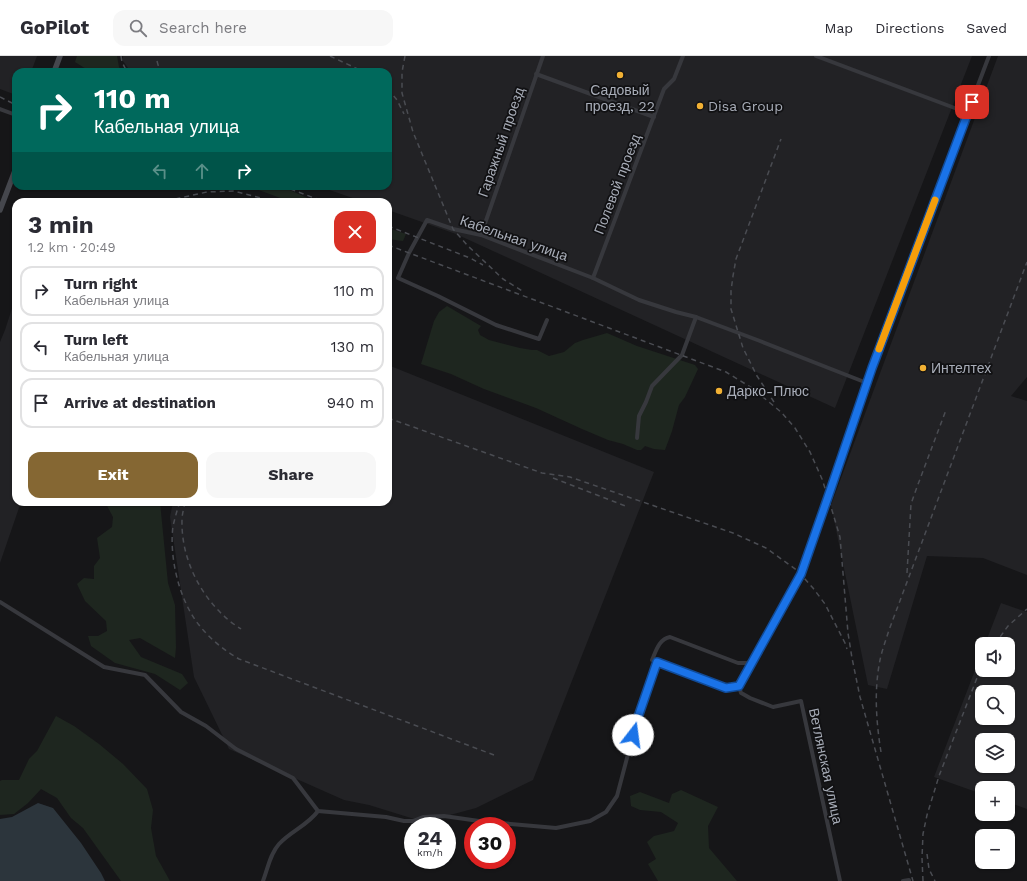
<!DOCTYPE html>
<html lang="en">
<head>
<meta charset="utf-8">
<style>
	:root { --surface:#fff; --page:#f7f7f7; --text:#2b2b33; --muted:#7c7c81; --line:#e1e1e2; --accent:#856733 }
	body { margin:0; font-family:"Work Sans",sans-serif; background:var(--page); color:var(--text); height:100vh; display:flex; flex-direction:column; font-size:15px; white-space:nowrap }
	* { box-sizing:border-box; margin:0 }
	p { font-size:13px; color:var(--muted) }
	.icon { flex:none; width:22px; height:22px; fill:none; stroke:currentColor; stroke-width:2; stroke-linecap:round; stroke-linejoin:round }
	.map { position:relative; flex:1; overflow:hidden }
	.details { position:absolute; left:12px; top:142px; width:380px; height:308px; display:flex; flex-direction:column; background:var(--surface); border-radius:12px; box-shadow:0 1px 3px #0004 }
	.details>* { flex:none }
	.banner { position:absolute; left:12px; top:12px; width:380px; height:122px; border-radius:12px; box-shadow:0 1px 3px #0004; background:#00695c; color:#fff; overflow:hidden }
	.tools { position:absolute; left:975px; top:581px; display:grid; gap:8px }
	.tools a { display:grid; place-items:center; width:40px; height:40px; border-radius:8px; background:var(--surface); box-shadow:0 1px 3px #0004; font-size:20px }
	.speed { position:absolute; left:404px; top:761px; display:flex; gap:8px; font-size:20px; font-weight:700; text-align:center }
	.speed>* { display:grid; place-content:center; width:52px; height:52px; border-radius:50%; background:var(--surface); box-shadow:0 1px 3px #0004; line-height:1 }
	.speed small { font-size:10px; font-weight:400 }
	.speed .limit { border:6px solid #d22; background:#fff; color:#111 }
	.pin { position:absolute; display:grid; place-items:center; width:34px; height:34px; color:#fff; margin:-17px; border-radius:8px; box-shadow:0 2px 6px #0006 }
	.me { position:absolute; width:44px; margin:-22px; rotate:15deg; stroke-linejoin:round; filter:drop-shadow(0 0 3px #0008) }
	.turn { display:flex; align-items:center; gap:14px; height:84px; padding:0 16px; font-size:18px }
	.turn .icon { width:52px; height:52px; stroke-width:2.5 }
	.turn b { display:block; font-size:28px; line-height:34px }
	.lanes { display:flex; align-items:center; height:38px; padding:0 16px; background:#0003; justify-content:center; gap:20px; direction:ltr }
	.lanes .off { opacity:.35 }
	.round { display:grid; place-items:center; flex:none; width:42px; height:42px; border-radius:12px; background:var(--page) }
	.overview { display:flex; align-items:center; justify-content:space-between; height:68px; padding:0 16px }
	h1 { font-size:24px; font-weight:700; line-height:30px }
	.button { display:flex; gap:8px; margin-top:auto; padding:8px 16px }
	.button a { flex:1; height:46px; border-radius:12px; background:var(--accent); color:#fff; font-size:16px; font-weight:700; line-height:46px; text-align:center }
	.button a+a { background:var(--page); color:var(--text) }
	ul { padding:0; list-style:none }
	li { display:flex; align-items:center; gap:12px; height:50px; margin:0 8px 6px; padding:0 8px; border:2px solid var(--line); border-radius:12px }
	li div { flex:1 }
	li b { display:block; font-size:15px }
	li em { font-style:normal }
	header { display:flex; align-items:center; gap:24px; box-sizing:border-box; height:56px; padding:0 20px; background:var(--surface); border-bottom:1px solid var(--line) }
	header strong { font-size:19px }
	nav { display:flex; gap:22px; margin-inline-start:auto; font-size:14px }
	.search { width:280px; height:36px; background:var(--page); display:flex; align-items:center; gap:10px; box-sizing:border-box; padding:0 14px; border-radius:12px; color:var(--muted); font-size:15px }
	.map>svg:first-child { display:block }
	.built { fill:#222225; fill-rule:evenodd }
	.green { fill:#1e261f }
	.water { fill:#2c353c }
	.lines { fill:none; stroke-linecap:round; stroke-linejoin:round }
	.street { stroke:#37383d; stroke-width:4 }
	.secondary { stroke:#45474d; stroke-width:5.5 }
	.rail { stroke:#4a4c52; stroke-width:1.5; stroke-dasharray:5 4; stroke-linecap:butt }
	.route-casing { stroke:#114b97; stroke-width:10 }
	.route { stroke:#1a73e8; stroke-width:7 }
	.slow { stroke:#f59e0b; stroke-width:7 }
	.poi-dot { fill:#f2b134; stroke:#111113; stroke-width:1.5 }
	.labels { text-anchor:middle; dominant-baseline:central; stroke-width:3.5; stroke-linejoin:round; paint-order:stroke }
	.poi-label { font-size:14px; fill:#a8adb8; stroke:#111113; text-anchor:start }
	.street-label { font-size:14px; fill:#a8adb8; stroke:#111113 }
</style>
</head>
<body>
<header>
<strong>GoPilot</strong>
<div class="search"><svg class="icon" aria-label="search" viewBox="0 0 24 24"><circle cx="10" cy="10" r="6"/><path d="M15 15l6 6"/></svg>Search here</div>
<nav><a>Map</a><a>Directions</a><a>Saved</a></nav>
</header>
<div class="map">
<svg width="1027" height="825" viewBox="0 0 1027 825">
	<rect width="100%" height="100%" fill="#161618"/>
	<g class="built">
		<path d="M0,0H37L31,16H16V39L0,33Z"/>
		<path d="M123,0H972L835,352L456,178L388,154V146H364L318,130H388V16H131L123,5Z"/>
		<path d="M998,0H1027V321L1011,340L1027,345V519L983,502L927,500L887,633L868,629L831,449Z"/>
		<path d="M16,240V446H21L0,507V286L5,274Z"/>
		<path d="M388,309L654,416L533,724L476,752L424,766L369,749L344,744L229,693L194,621L170,461L173,446H388Z"/>
		<path d="M1001,547L1027,556V753L1008,746V732H982V738L934,721L982,596V614H1008V588H985ZM982,636H1008V662H982ZM982,684H1008V710H982Z"/>
	</g>
	<g class="green">
		<path d="M77,0H117L119,11L122,16H91L75,6Z"/>
		<path d="M248,130H281L316,146H291Z"/>
		<path d="M388,172L406,178L403,185L388,183Z"/>
		<path d="M447,250L481,270L478,274L480,279L489,284L520,292L532,294H537L549,300L564,296L575,287L583,284L607,277L637,290L695,309L698,313L685,341L679,349L672,375L665,394L654,393L645,390L641,394H637L623,388L608,384L582,373L536,352L484,333L451,318L421,308L434,265L439,256Z"/>
		<path d="M105,446H160L168,527L175,549L176,591L175,602L140,582L129,584L141,601L182,618L188,627L180,634L155,618L115,607L91,590L88,580H98L107,575L106,565L85,545L77,528L84,522L94,523V510L100,502L97,482L112,471L113,461Z"/>
		<path d="M56,660L74,670L99,688L123,708L147,733L153,754L151,772L156,800L170,825H121L83,772L71,762L57,742L41,733L28,747L14,758L0,759V725L2,724H19L29,703L37,695Z"/>
		<path d="M681,734L718,751L708,770L709,792L737,825H658L648,808L656,803L647,786L654,780L674,775L678,767L661,756L640,754L631,750L630,740L640,736L669,747L672,738Z"/>
	</g>
	<path class="water" d="M38,747L53,752L81,787L101,817L105,825H0V763L12,761Z"/>
	<g class="lines">
		<g class="street">
			<path d="M816,0L968,57"/>
			<path d="M536,18L654,61"/>
			<path d="M0,53L16,59"/>
			<path d="M481,179L543,0"/>
			<path d="M593,222L664,33L674,23L683,0"/>
			<path d="M547,264L539,283L496,269L438,240L398,222L409,197L427,164L453,173L481,179L593,222L639,244L676,256L696,261L760,285L826,311L867,327"/>
			<path d="M637,382L639,360L646,346L652,330L682,299L696,261"/>
			<path d="M0,546L104,611L145,619L181,656L206,670L236,693L293,722L318,755L386,761L404,765H413L423,761L444,760L479,765L556,772L590,765L606,756L617,740L637,664L657,606"/>
			<path d="M752,606L747,607H738L670,581C659,583 656,595 652,604L726,632L739,630L801,518L828,441L871,312L989,0"/>
			<path d="M739,630L741,637L743,638L750,642L773,651L801,645L840,825"/>
			<path d="M263,825C268,812 270,798 279,788C291,775 308,769 318,755"/>
			<path d="M903,825L909,824"/>
		</g>
		<g class="secondary">
			<path d="M54,16L60,0"/>
			<path d="M0,154L16,112"/>
		</g>
		<g class="rail">
			<path d="M121,0L122,6L127,16"/>
			<path d="M330,0L364,16"/>
			<path d="M405,0L402,16V37L413,76L427,110L453,173L468,190L503,223L524,236"/>
			<path d="M157,5L160,16"/>
			<path d="M388,33L397,44L404,58"/>
			<path d="M0,41L16,49"/>
			<path d="M282,130L325,146"/>
			<path d="M167,146L175,143L207,136L234,135L265,143"/>
			<path d="M388,170L470,202L483,209"/>
			<path d="M388,189L726,316L752,332L781,356L795,372L810,396L822,423L828,441L840,481L848,577L852,602L860,641L913,825"/>
			<path d="M774,346L757,320L743,292L731,253V235L733,220L736,203L781,83"/>
			<path d="M388,362L542,417L570,421L733,477L766,492L798,515L813,532L825,548L845,587L847,593"/>
			<path d="M553,422L628,451"/>
			<path d="M180,446C177,454 175,462 173,470C169,501 179,544 199,569C210,583 224,594 239,603L494,699"/>
			<path d="M185,446C184,452 182,458 182,464C181,500 198,536 224,560C229,565 235,569 241,573"/>
			<path d="M907,517L911,448L917,431L946,354"/>
			<path d="M995,588L1008,570L1027,553"/>
			<path d="M881,696C876,665 874,634 880,604C882,594 886,584 889,574L1027,206"/>
			<path d="M927,798L929,813L935,825"/>
			<path d="M923,825L922,802L923,778L927,759L939,720L982,609"/>
		</g>
	</g>
	<g class="lines">
		<g class="route-casing">
			<path id="route" d="M633,679L637,664L657,606L726,632L739,630L801,518L828,441L872,312L972,46"/>
		</g>
		<use href="#route" class="route"/>
		<path class="slow" d="M879,293L935,144"/>
	</g>
	<g class="poi-dot">
		<circle cx="620" cy="19" r="4"/>
		<circle cx="700" cy="50" r="4"/>
		<circle cx="923" cy="312" r="4"/>
		<circle cx="719" cy="335" r="4"/>
	</g>
	<g class="labels">
		<g class="poi-label">
			<text x="620" y="34" text-anchor="middle">Садовый<tspan x="620" dy="16">проезд, 22</tspan></text>
			<text x="708" y="50">Disa Group</text>
			<text x="931" y="312">Интелтех</text>
			<text x="727" y="335">Дарко-Плюс</text>
		</g>
		<g class="street-label">
			<text transform="translate(501 86) rotate(-71)">Гаражный проезд</text>
			<text transform="translate(617 128) rotate(-69)">Полевой проезд</text>
			<text transform="translate(514 182) rotate(19)">Кабельная улица</text>
			<text transform="translate(826 710) rotate(78)">Ветлянская улица</text>
		</g>
	</g>
</svg>
<div class="tools">
<a><svg class="icon" aria-label="sound" viewBox="0 0 24 24"><path d="M4 9h4l5-4v14l-5-4H4zM17 9q2 3 0 6"/></svg></a>
<a><svg class="icon" aria-label="search" viewBox="0 0 24 24"><circle cx="10" cy="10" r="6"/><path d="M15 15l6 6"/></svg></a>
<a><svg class="icon" aria-label="layers" viewBox="0 0 24 24"><path d="M12 4l9 5-9 5-9-5zM3 14l9 5 9-5"/></svg></a>
<a>+</a>
<a>−</a>
</div>
<div class="speed"><div>24<small>km/h</small></div><div class="limit">30</div></div>
<div class="pin" style="left:972px;top:46px;background:#d93025"><svg class="icon" aria-label="arrive" viewBox="0 0 24 24"><path d="M6 21V4h12l-3 4 3 4H6"/></svg></div>
<svg class="me" style="left:633px;top:679px" viewBox="-20 -20 40 40"><circle r="19" fill="#fff"/><path d="M0-13L10 11 0 6-10 11z" fill="#1a73e8"/></svg>
<div class="banner">
<div class="turn"><svg class="icon" aria-label="right" viewBox="0 0 24 24"><path d="M7 20v-9h11M14 6l5 5-5 5"/></svg><div><b>110 m</b>Кабельная улица</div></div>
<div class="lanes"><svg class="icon off" aria-label="left" viewBox="0 0 24 24"><path d="M17 20v-9H6M10 6l-5 5 5 5"/></svg><svg class="icon off" aria-label="ahead" viewBox="0 0 24 24"><path d="M12 20V5M6 11l6-6 6 6"/></svg><svg class="icon" aria-label="right" viewBox="0 0 24 24"><path d="M7 20v-9h11M14 6l5 5-5 5"/></svg></div>
</div>
<section class="details">
<div class="overview"><div><h1>3 min</h1><p>1.2 km · 20:49</p></div><a class="round" style="background:#d93025;color:#fff"><svg class="icon" aria-label="close" viewBox="0 0 24 24"><path d="M6 6l12 12M18 6L6 18"/></svg></a></div>
<ul>
<li><svg class="icon" aria-label="right" viewBox="0 0 24 24"><path d="M7 20v-9h11M14 6l5 5-5 5"/></svg><div><b>Turn right</b><p>Кабельная улица</p></div><em>110 m</em></li>
<li><svg class="icon" aria-label="left" viewBox="0 0 24 24"><path d="M17 20v-9H6M10 6l-5 5 5 5"/></svg><div><b>Turn left</b><p>Кабельная улица</p></div><em>130 m</em></li>
<li><svg class="icon" aria-label="arrive" viewBox="0 0 24 24"><path d="M6 21V4h12l-3 4 3 4H6"/></svg><div><b>Arrive at destination</b></div><em>940 m</em></li>
</ul>
<div class="button"><a>Exit</a><a>Share</a></div>
</section>
</div>
</body>
</html>
